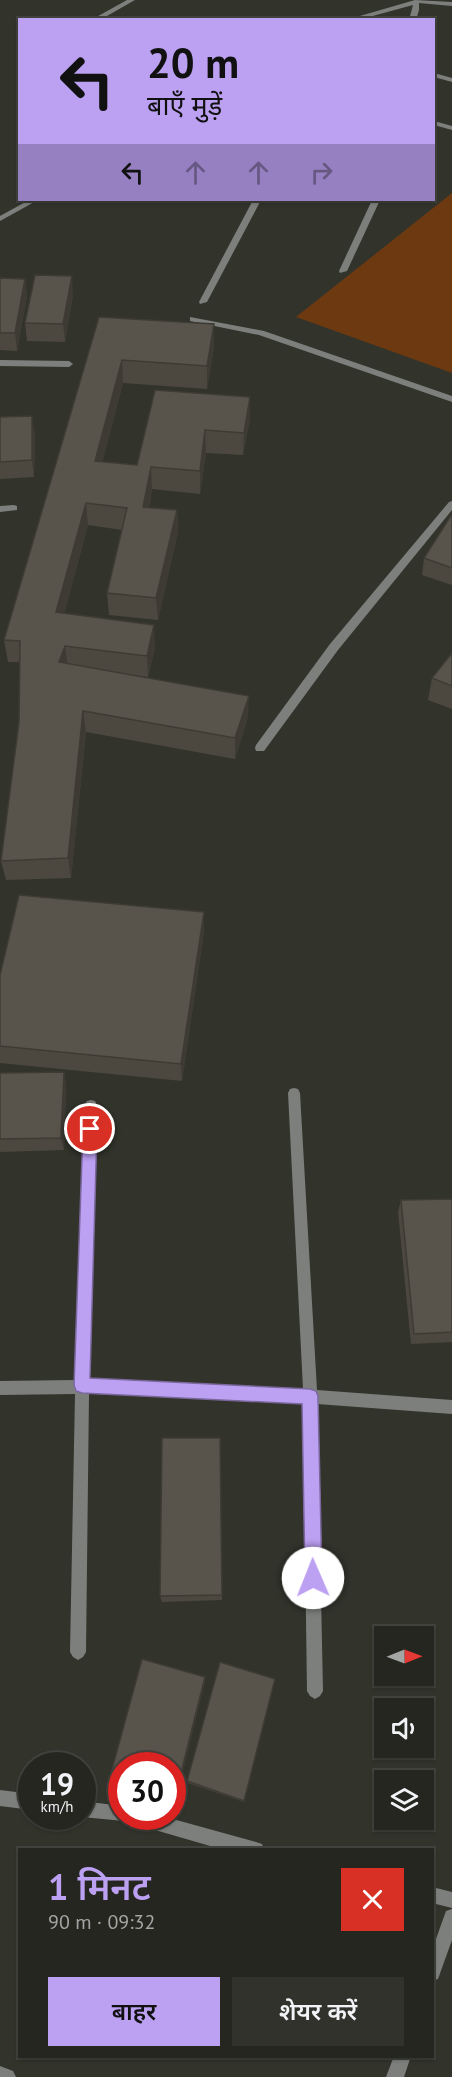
<!DOCTYPE html>
<html lang="hi">
<head>
<meta charset="utf-8">
<style>
	:root { --surface:#262620; --page:#32322d; --text:#f1f3f6; --muted:#a4a5a5; --line:#42433e; --accent:#bca0f2 }
	body { margin:0; font-family:"PT Sans","Noto Sans Devanagari",sans-serif; background:var(--page); color:var(--text); height:100vh; display:flex; flex-direction:column; font-size:22px; white-space:nowrap }
	* { box-sizing:border-box; margin:0 }
	p { font-size:20px; color:var(--muted) }
	.icon { flex:none; width:33px; height:33px; fill:none; stroke:currentColor; stroke-width:2; stroke-linecap:round; stroke-linejoin:round }
	.map { position:relative; flex:1; overflow:hidden }
	.side { position:absolute; left:18px; top:1848px; width:416px; height:210px; display:flex; flex-direction:column; background:var(--surface); border-radius:0px; box-shadow:0 2px 4px #0004,0 0 0 2px var(--line) }
	.side>* { flex:none }
	.banner { position:absolute; left:18px; top:18px; width:417px; height:183px; border-radius:0px; box-shadow:0 2px 4px #0004,0 0 0 2px var(--line); background:#bca0f2; color:#111; overflow:hidden }
	.needle { width:39px; rotate:89deg }
	.fabs { position:absolute; left:374px; top:1626px; display:grid; gap:12px }
	.fabs a { display:grid; place-items:center; width:60px; height:60px; border-radius:0px; background:var(--surface); box-shadow:0 2px 4px #0004,0 0 0 2px var(--line); font-size:30px }
	.speed { position:absolute; left:18px; top:1752px; display:flex; gap:12px; font-size:30px; font-weight:700; text-align:center }
	.speed>* { display:grid; place-content:center; width:78px; height:78px; border-radius:50%; background:var(--surface); box-shadow:0 2px 4px #0004,0 0 0 2px var(--line); line-height:1 }
	.speed small { font-size:15px; font-weight:400 }
	.speed .limit { border:9px solid #d22; background:#fff; color:#111 }
	.pin { position:absolute; display:grid; place-items:center; width:51px; height:51px; color:#fff; margin:-26px; border:3px solid #fff; border-radius:50%; box-shadow:0 2px 6px #0007 }
	.me { position:absolute; width:66px; margin:-33px; rotate:359deg; stroke-linejoin:round; filter:drop-shadow(0 0 4px #0008) }
	.turn { display:flex; align-items:center; gap:21px; height:126px; padding:0 30px; font-size:27px }
	.turn .icon { width:78px; height:78px; stroke-width:2.5 }
	.turn b { display:block; font-size:42px; line-height:51px }
	.lanes { display:flex; align-items:center; height:57px; padding:0 30px; background:#0003; justify-content:center; gap:30px; direction:ltr }
	.lanes .off { opacity:.35 }
	.round { display:grid; place-items:center; flex:none; width:63px; height:63px; border-radius:0px; background:var(--page) }
	.head { display:flex; align-items:center; justify-content:space-between; height:102px; padding:0 30px }
	h1 { font-size:36px; font-weight:600; line-height:45px; color:var(--accent) }
	.button { display:flex; gap:12px; margin-top:auto; padding:12px 30px }
	.button a { flex:1; height:69px; border-radius:0px; background:var(--accent); color:#111; font-size:24px; font-weight:600; line-height:69px; text-align:center }
	.button a+a { background:var(--page); color:var(--text) }
	.map>svg:first-child { display:block }
	.green { fill:#6c3911 }
	.lines { fill:none; stroke-linecap:round; stroke-linejoin:round }
	.service { fill:#7c7f7c; fill-rule:evenodd }
	.minor { fill:#7c7f7c; fill-rule:evenodd }
	.wall { fill:#4c4840 }
	.shaded-wall { fill:#3e3b34 }
	.building { fill:#58544b; stroke:#3e3b34; stroke-width:1.5 }
	.route { fill:#bca0f2; stroke:#7a689d; stroke-width:1.5 }
</style>
</head>
<body>
<div class="map">
<svg width="452" height="2077" viewBox="0 0 452 2077">
	<rect width="100%" height="100%" fill="#32332b"/>
	<path class="green" d="M452,193V373L296,317Z"/>
	<g class="lines">
		<g class="service">
			<path d="M127,0H135L100,20H91Z"/>
			<path d="M190,317L264,331L452,396V402L259,335L190,321Z"/>
			<path d="M452,501V510L338,650L264,751H256L255,748L256,745L330,644L449,502Z"/>
		</g>
		<g class="minor">
			<path d="M415,0L452,2V6L419,3V10L416,20H409L413,5L358,20H346Z"/>
			<path d="M434,73L452,78V82L434,77Z"/>
			<path d="M434,121L452,126V130L434,125Z"/>
			<path d="M29,200H38L0,221V216Z"/>
			<path d="M253,200H261L207,302L200,304L199,302Z"/>
			<path d="M372,200H380L347,271L340,273L339,271Z"/>
			<path d="M0,360L69,361L73,364L69,367L0,366Z"/>
			<path d="M14,505L17,506V510L0,512V506Z"/>
			<path d="M294,1088L298,1089L300,1093L317,1390L452,1400V1414L317,1404L323,1691L320,1696L315,1699L310,1696L307,1691L303,1403L170,1396L89,1394L86,1652L83,1657L78,1660L73,1657L70,1652L75,1394L0,1395V1381L75,1380L85,1105L87,1101L91,1100L95,1101L97,1105L89,1380L170,1382L303,1389L288,1093L290,1089Z"/>
			<path d="M0,1790L32,1794V1810L0,1806Z"/>
			<path d="M82,1801L122,1806V1816H162L256,1842L262,1844L264,1850H224L124,1821L82,1817Z"/>
			<path d="M432,1887L452,1892V1908L432,1903Z"/>
			<path d="M452,1909V1940L438,1979L432,1981V1950L446,1911Z"/>
			<path d="M394,2056H411L404,2077H386Z"/>
			<path d="M0,2066L13,2071L16,2077H0Z"/>
		</g>
	</g>
	<g class="wall">
		<path d="M0,278L25,279L27,296L17,351L0,350Z"/>
		<path d="M73,294L65,342L27,341L25,323Z"/>
		<path d="M99,317L214,324V347L207,389L123,383L102,462L137,465L250,397V419L243,455L206,453L200,494L152,489L149,508L177,510L178,532L158,620L109,615L107,593L122,530L88,525L64,614L155,647L148,677L131,675L248,717L235,759L86,732L71,878L6,880L1,861L19,722L20,662H8L4,640Z"/>
		<path d="M0,417L35,433L34,477L0,479Z"/>
		<path d="M452,514V585L422,575L424,558Z"/>
		<path d="M452,653V709L428,700L432,678Z"/>
		<path d="M204,931L182,1081L0,1063V975Z"/>
		<path d="M64,1072L66,1085L64,1150L0,1152V1073Z"/>
		<path d="M452,1199V1342L411,1344L398,1212L401,1200Z"/>
		<path d="M220,1438L222,1600L162,1602L160,1596Z"/>
		<path d="M275,1679L244,1802L188,1783L187,1781Z"/>
		<path d="M205,1681L177,1795L172,1794V1766H122V1778L113,1775L111,1773Z"/>
	</g>
	<g class="shaded-wall">
		<path d="M72,276L73,294L65,342L63,324Z"/>
		<path d="M25,279L27,296L17,351L15,333Z"/>
		<path d="M214,324V347L207,389V366Z"/>
		<path d="M122,360L123,383L97,484L95,461Z"/>
		<path d="M250,397V419L243,455L244,433Z"/>
		<path d="M32,416L35,433L34,477L32,460Z"/>
		<path d="M205,430L206,453L200,494V471Z"/>
		<path d="M151,467L152,489L144,530L143,507Z"/>
		<path d="M86,503L88,525L59,634L56,612Z"/>
		<path d="M177,510L178,532L158,620L156,598Z"/>
		<path d="M154,625L155,647L148,677L147,656Z"/>
		<path d="M65,646L68,667L59,662Z"/>
		<path d="M249,696L248,717L235,759V738Z"/>
		<path d="M83,711L86,732L71,878L68,858Z"/>
		<path d="M204,912V931L182,1081L181,1064Z"/>
		<path d="M64,1072L66,1085L64,1150L61,1138Z"/>
		<path d="M205,1677V1681L177,1795L176,1793Z"/>
	</g>
	<g class="building">
		<path d="M35,275L72,276L63,324L25,323Z"/>
		<path d="M0,278L25,279L15,333H0Z"/>
		<path d="M99,317L214,324L207,366L122,360L95,461L137,465L155,390L250,397L244,433L205,430L200,471L151,467L143,507L177,510L156,598L107,593L127,508L86,503L56,612L154,625L147,656L65,646L59,662L249,696L235,738L83,711L68,858L1,861L19,722L20,641L4,640Z"/>
		<path d="M32,416V460L0,462V417Z"/>
		<path d="M452,514V568L424,558Z"/>
		<path d="M452,653V686L432,678Z"/>
		<path d="M19,895L204,912L181,1064L0,1046V975Z"/>
		<path d="M64,1072L61,1138L0,1139V1073Z"/>
		<path d="M452,1199V1332L414,1334L401,1200Z"/>
		<path d="M162,1438H220L222,1595L160,1596Z"/>
		<path d="M142,1659L205,1677L176,1793L172,1792V1766H122V1777L111,1773Z"/>
		<path d="M220,1662L275,1679L244,1801L187,1781Z"/>
	</g>
	<path class="route" d="M90,1122L95,1124L97,1129L90,1378L310,1389L316,1391L318,1396L322,1578L319,1583L313,1586L307,1583L305,1578L302,1404L82,1393L76,1391L74,1385L83,1129L85,1124Z"/>
</svg>
<div class="fabs">
<a><svg class="needle" viewBox="-14 -14 28 28"><path d="M0-13l5 13h-10z" fill="#e53935"/><path d="M0 13l5-13h-10z" fill="#a4a5a5"/></svg></a>
<a><svg class="icon" aria-label="sound" viewBox="0 0 24 24"><path d="M4 9h4l5-4v14l-5-4H4zM17 9q2 3 0 6"/></svg></a>
<a><svg class="icon" aria-label="layers" viewBox="0 0 24 24"><path d="M12 4l9 5-9 5-9-5zM3 14l9 5 9-5"/></svg></a>
</div>
<div class="speed"><div>19<small>km/h</small></div><div class="limit">30</div></div>
<div class="pin" style="left:90px;top:1129px;background:#d93025"><svg class="icon" aria-label="arrive" viewBox="0 0 24 24"><path d="M6 21V4h12l-3 4 3 4H6"/></svg></div>
<svg class="me" style="left:313px;top:1578px" viewBox="-20 -20 40 40"><circle r="19" fill="#fff"/><path d="M0-13L10 11 0 6-10 11z" fill="#bca0f2"/></svg>
<div class="banner">
<div class="turn"><svg class="icon" aria-label="left" viewBox="0 0 24 24"><path d="M17 20v-9H6M10 6l-5 5 5 5"/></svg><div><b>20 m</b>बाएँ मुड़ें</div></div>
<div class="lanes"><svg class="icon" aria-label="left" viewBox="0 0 24 24"><path d="M17 20v-9H6M10 6l-5 5 5 5"/></svg><svg class="icon off" aria-label="ahead" viewBox="0 0 24 24"><path d="M12 20V5M6 11l6-6 6 6"/></svg><svg class="icon off" aria-label="ahead" viewBox="0 0 24 24"><path d="M12 20V5M6 11l6-6 6 6"/></svg><svg class="icon off" aria-label="right" viewBox="0 0 24 24"><path d="M7 20v-9h11M14 6l5 5-5 5"/></svg></div>
</div>
<section class="side">
<div class="head"><div><h1>1 मिनट</h1><p>90 m · 09:32</p></div><a class="round" style="background:#d93025;color:#fff"><svg class="icon" aria-label="close" viewBox="0 0 24 24"><path d="M6 6l12 12M18 6L6 18"/></svg></a></div>
<div class="button"><a>बाहर</a><a>शेयर करें</a></div>
</section>
</div>
</body>
</html>
